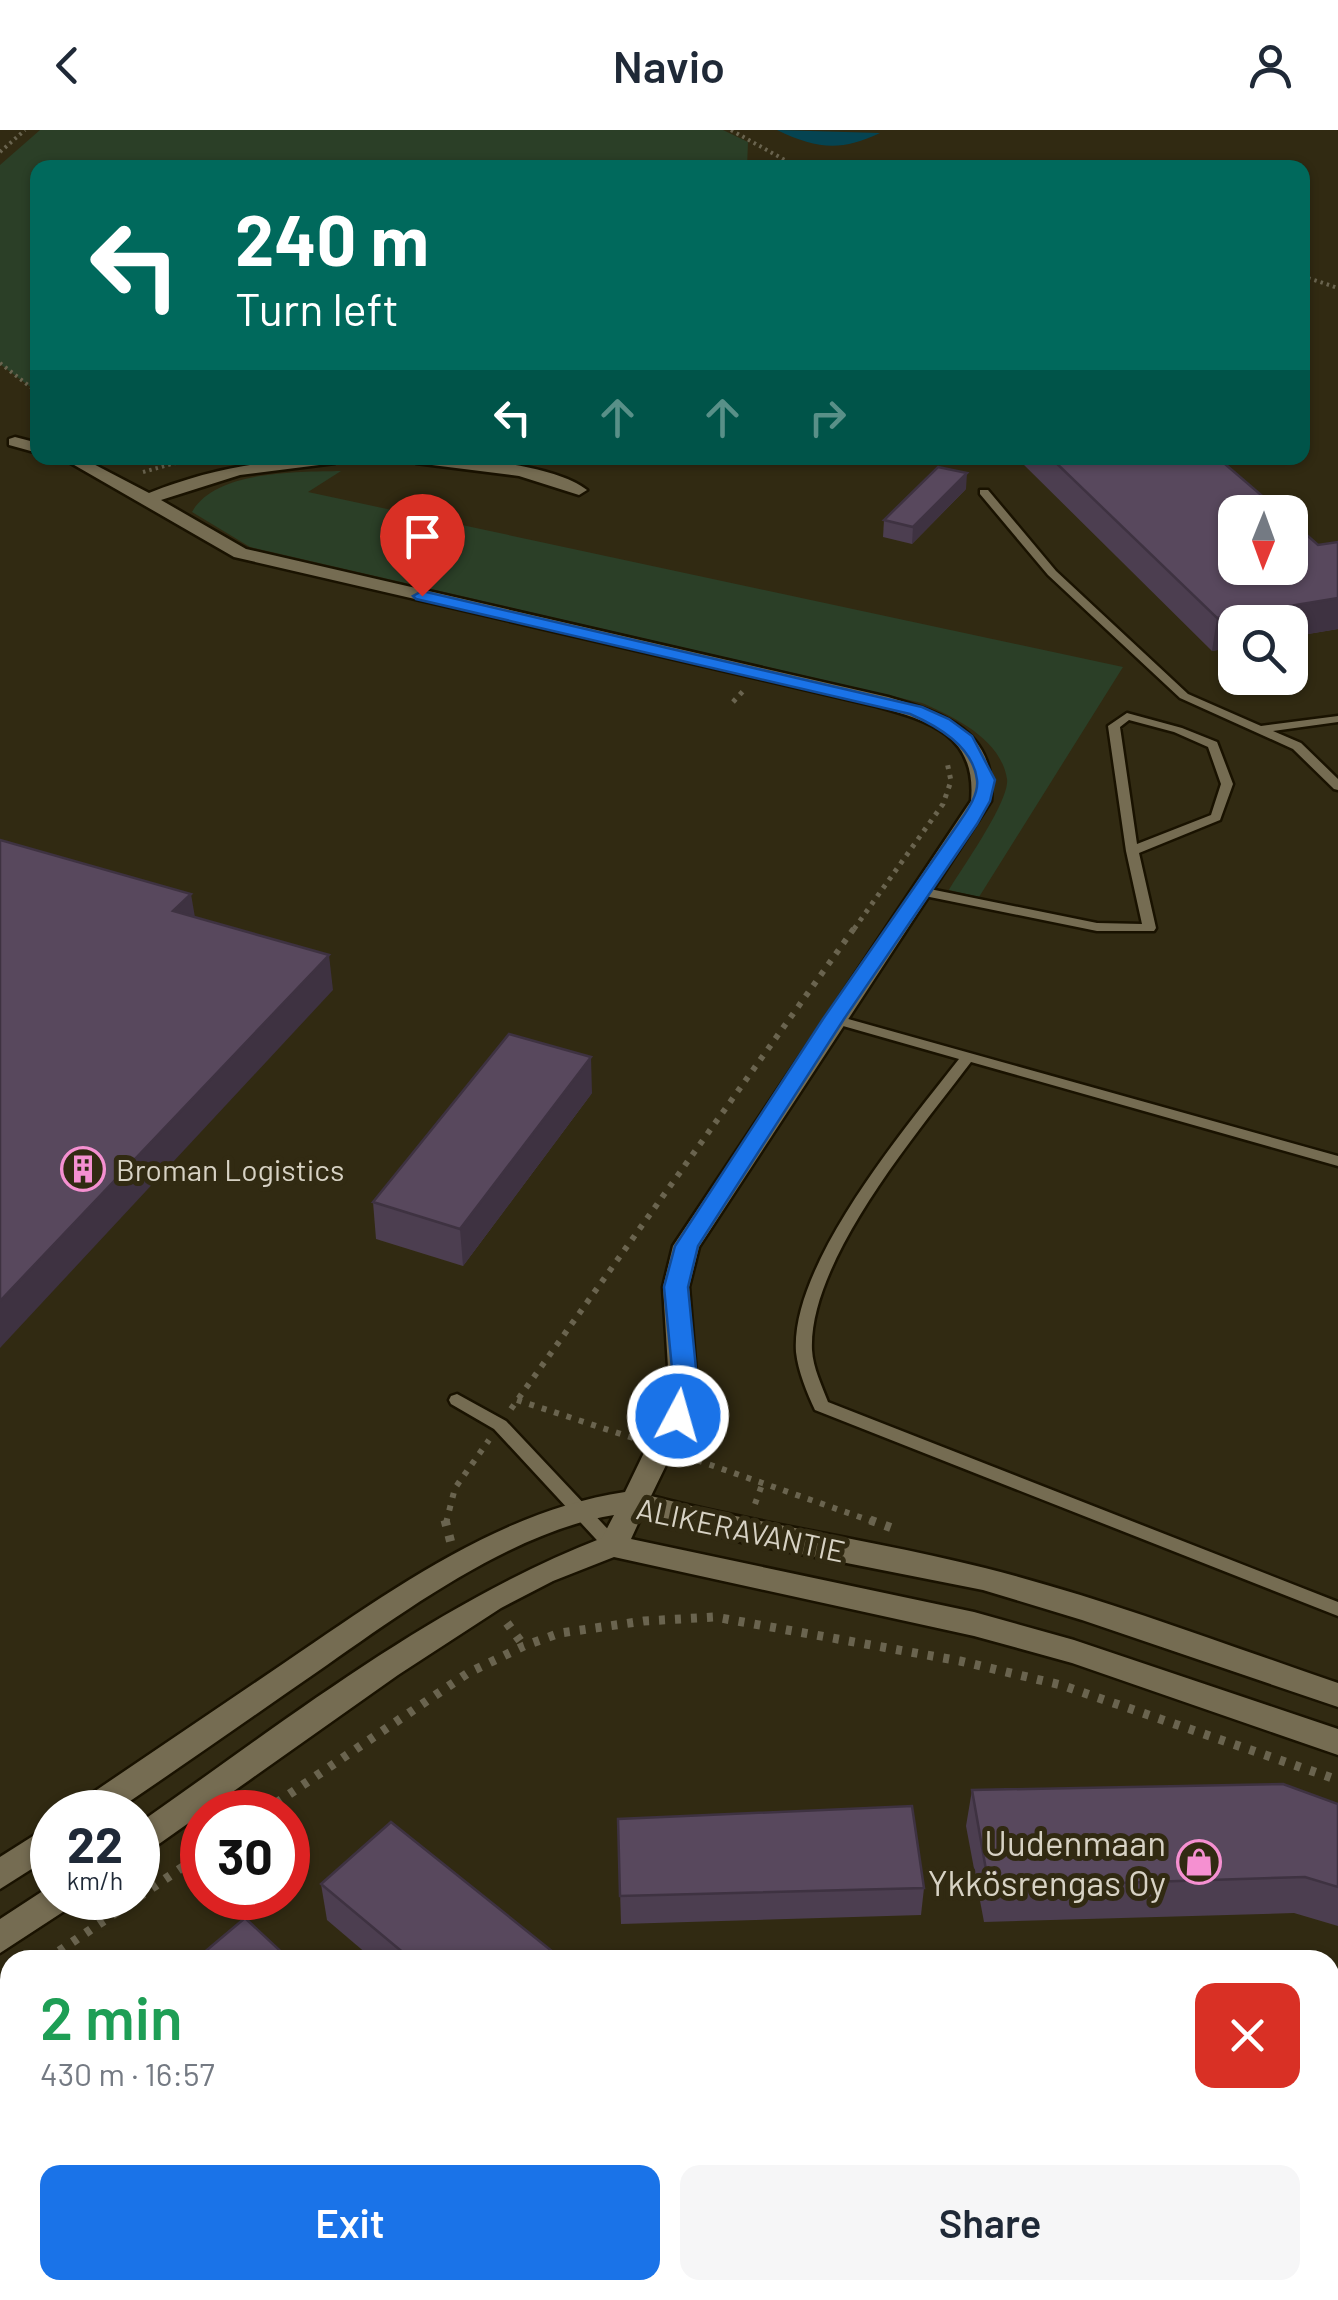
<!DOCTYPE html>
<html lang="en">
<head>
<meta charset="utf-8">
<style>
	:root { --surface:#fff; --page:#f6f6f7; --text:#1f2937; --muted:#747a83; --accent:#1a73e8 }
	body { margin:0; font-family:Barlow,sans-serif; background:var(--page); color:var(--text); height:100vh; display:flex; flex-direction:column; font-size:38px; white-space:nowrap }
	* { box-sizing:border-box; margin:0 }
	p { font-size:32px; color:var(--muted) }
	.icon { flex:none; width:55px; height:55px; fill:none; stroke:currentColor; stroke-width:2; stroke-linecap:round; stroke-linejoin:round }
	.map { position:relative; flex:1; overflow:hidden }
	.details { position:absolute; left:0px; top:1820px; width:1340px; height:350px; display:flex; flex-direction:column; background:var(--surface); border-radius:30px 30px 0 0; box-shadow:0 2px 8px #0004 }
	.details>* { flex:none }
	.hud { position:absolute; left:30px; top:30px; width:1280px; height:305px; border-radius:20px; box-shadow:0 2px 8px #0004; background:#00695c; color:#fff; overflow:hidden }
	.needle { width:65px; rotate:181deg }
	.tools { position:absolute; left:1218px; top:365px; display:grid; gap:20px }
	.tools a { display:grid; place-items:center; width:90px; height:90px; border-radius:20px; background:var(--surface); box-shadow:0 2px 8px #0004; font-size:50px }
	.speed { position:absolute; left:30px; top:1660px; display:flex; gap:20px; font-size:50px; font-weight:700; text-align:center }
	.speed>* { display:grid; place-content:center; width:130px; height:130px; border-radius:50%; background:var(--surface); box-shadow:0 2px 8px #0004; line-height:1 }
	.speed small { font-size:25px; font-weight:400 }
	.speed .limit { border:15px solid #d22; background:#fff; color:#111 }
	.pin { position:absolute; display:grid; place-items:center; width:85px; height:85px; color:#fff; margin:-102px -42px; border-radius:50% 50% 50% 0; rotate:-45deg; box-shadow:0 0 10px #0007 }
	.pin .icon { rotate:45deg }
	.me { position:absolute; width:110px; margin:-55px; rotate:6deg; stroke-linejoin:round; filter:drop-shadow(0 0 8px #0008) }
	.turn { display:flex; align-items:center; gap:35px; height:210px; padding:0 40px; font-size:45px }
	.turn .icon { width:130px; height:130px; stroke-width:2.5 }
	.turn b { display:block; font-size:70px; line-height:85px }
	.lanes { display:flex; align-items:center; height:95px; padding:0 40px; background:#0003; justify-content:center; gap:50px; direction:ltr }
	.lanes .off { opacity:.35 }
	.round { display:grid; place-items:center; flex:none; width:105px; height:105px; border-radius:20px; background:var(--page) }
	.head { display:flex; align-items:center; justify-content:space-between; height:170px; padding:0 40px }
	h1 { font-size:60px; font-weight:600; line-height:75px; color:#1e9e55 }
	.primary-button { display:flex; gap:20px; margin-top:auto; padding:20px 40px }
	.primary-button a { flex:1; height:115px; border-radius:20px; background:var(--accent); color:#fff; font-size:40px; font-weight:600; line-height:115px; text-align:center }
	.primary-button a+a { background:var(--page); color:var(--text) }
	header { display:flex; justify-content:space-between; align-items:center; height:130px; padding:0 40px; background:var(--surface); font-size:45px; font-weight:600 }
	.map>svg:first-child { display:block }
	.green { fill:#2b3f27 }
	.water { fill:#054452 }
	.lines { fill:none; stroke-linecap:round; stroke-linejoin:round }
	.service-casing { stroke:#191200; stroke-width:5 }
	.minor-casing { stroke:#191200; stroke-width:5 }
	.path-far3 { stroke:#6a644f; stroke-width:4; stroke-dasharray:2.5 4; stroke-linecap:butt }
	.path-far2 { stroke:#6a644f; stroke-width:5; stroke-dasharray:4 6; stroke-linecap:butt }
	.path-far1 { stroke:#6a644f; stroke-width:6; stroke-dasharray:5 8; stroke-linecap:butt }
	.path { stroke:#6a644f; stroke-width:9; stroke-dasharray:6 10; stroke-linecap:butt }
	.service { fill:#756c52; fill-rule:evenodd }
	.minor { fill:#756c52; fill-rule:evenodd }
	.wall { fill:#4c3e50 }
	.shaded-wall { fill:#3e3241 }
	.building { fill:#58485d; stroke:#3e3241; stroke-width:2.5 }
	.route { fill:#1a73e8; stroke:#114b97; stroke-width:2.5 }
	.labels { text-anchor:middle; dominant-baseline:central; stroke-width:10; stroke-linejoin:round; paint-order:stroke }
	.poi-label { font-size:30px; fill:#d7d2c4; stroke:#312a12; text-anchor:start }
	.street-label { font-size:30px; fill:#d7d2c4; stroke:#312a12 }
	.near-poi-label { font-size:35px; fill:#d7d2c4; stroke:#312a12; text-anchor:end }
</style>
</head>
<body>
<header><svg class="icon" aria-label="back" viewBox="0 0 24 24"><path d="M15 5l-7 7 7 7"/></svg>Navio<svg class="icon" aria-label="person" viewBox="0 0 24 24"><circle cx="12" cy="8" r="4"/><path d="M4 21q1-7 8-7t8 7"/></svg></header>
<div class="map">
<svg width="1338" height="2170" viewBox="0 0 1338 2170">
	<rect width="100%" height="100%" fill="#312a12"/>
	<g class="green">
		<path d="M40,0H723L748,12L747,38H38L37,262L0,234V35Z"/>
		<path d="M341,341L308,362L1123,537L979,767L949,760C962,738 1010,671 1007,649C1001,609 954,587 922,573L250,417L192,382C215,340 299,342 341,341Z"/>
	</g>
	<path class="water" d="M777,0L880,3C842,21 818,20 777,0Z"/>
	<g class="lines">
		<g class="service-casing">
			<g id="service">
				<path d="M980,360H988L1056,441L1188,564L1261,596L1338,586V592L1273,601L1301,613L1338,649V660L1334,659L1293,619L1180,568L1048,445L980,364Z"/>
				<path d="M1127,583L1182,598L1217,612L1233,654L1220,690L1139,723L1156,798L1154,801H1097L915,764L914,761L920,757L1097,793L1142,794L1126,721L1108,596ZM1129,590L1174,602L1208,617L1221,654L1211,685L1137,714L1120,597Z"/>
				<path d="M834,885L1338,1026V1036L971,932C919,1001 808,1131 812,1220C813,1238 822,1256 828,1272L1338,1472V1486L815,1280C807,1263 798,1241 796,1222C790,1134 907,996 959,929L829,892L827,889Z"/>
				<path d="M457,1264L506,1291L619,1411L622,1416L619,1421L613,1423L607,1421L494,1299L451,1274L449,1270L451,1266Z"/>
			</g>
		</g>
		<g class="minor-casing">
			<g id="minor">
				<path d="M15,307L38,313V323L9,315V309Z"/>
				<path d="M62,328H82L149,363C213,337 275,328 343,328L335,333L240,345L161,370L246,419L888,567C945,584 997,601 991,671L699,1117L689,1157L698,1269L651,1366C761,1395 874,1410 985,1438C1104,1468 1221,1513 1338,1553V1577L1082,1490L983,1460L745,1413L642,1385L631,1409L974,1482L1074,1510L1338,1599V1625L1072,1533L974,1506L614,1427L553,1451L501,1478L398,1545L149,1721L138,1725V1694C287,1590 432,1474 602,1408L614,1385C512,1401 400,1484 317,1542C249,1589 182,1636 114,1682H74L79,1672C148,1625 218,1578 287,1531C390,1461 499,1381 625,1362L670,1269L663,1157L673,1116L971,671C977,605 930,591 876,576L234,427Z"/>
				<path d="M408,328C452,325 553,333 587,360L579,365L519,346L416,333Z"/>
				<path d="M52,1694V1726L0,1759V1727Z"/>
				<path d="M52,1755V1768H73L69,1778L0,1823V1789Z"/>
			</g>
		</g>
		<g class="path-far3">
			<path d="M731,0L799,38"/>
			<path d="M0,22L25,0"/>
			<path d="M1302,146L1338,158"/>
			<path d="M0,233L38,263"/>
			<path d="M159,328L178,330"/>
			<path d="M143,342L183,331"/>
		</g>
		<g class="path-far2">
			<path d="M733,572L745,559"/>
			<path d="M854,799L943,674L951,651L947,632"/>
		</g>
		<g class="path-far1">
			<path d="M517,1270L636,1309"/>
			<path d="M511,1279L855,797"/>
			<path d="M685,1326L877,1393"/>
			<path d="M755,1374L763,1352"/>
			<path d="M446,1393L455,1358L489,1310"/>
		</g>
		<g class="path">
			<path d="M445,1390L451,1413"/>
			<path d="M870,1390L895,1399"/>
			<path d="M507,1493L524,1516"/>
			<path d="M263,1682L468,1543L524,1516L560,1503L644,1491L715,1487L960,1531L1061,1555L1338,1650"/>
			<path d="M46,1830L202,1724"/>
			<path d="M0,1861L10,1854"/>
		</g>
		<use href="#service" class="service"/>
		<use href="#minor" class="minor"/>
	</g>
	<g class="wall">
		<path d="M1021,328H1218L1338,499L1290,507V492H1235V517L1212,521L1021,332Z"/>
		<path d="M966,359L912,414L883,407L884,390Z"/>
		<path d="M592,963L463,1136L376,1109L373,1072Z"/>
		<path d="M972,1660L1338,1674V1796L1294,1783L984,1792L966,1696Z"/>
		<path d="M618,1689L924,1758L921,1785L621,1794Z"/>
		<path d="M321,1754L563,1830H374L327,1790Z"/>
		<path d="M845,2160H989L990,2170H846Z"/>
	</g>
	<g class="shaded-wall">
		<path d="M967,343L966,359L912,414L913,397Z"/>
		<path d="M1338,468V499L1290,507V492H1235V517L1212,521L1217,488Z"/>
		<path d="M191,764L197,799L173,781Z"/>
		<path d="M329,825L333,860L0,1218V1171Z"/>
		<path d="M591,927L592,963L463,1136L460,1099Z"/>
		<path d="M10,2134V2160H31L20,2170H0V2143Z"/>
		<path d="M628,2160H634V2170H619Z"/>
	</g>
	<g class="building">
		<path d="M1051,328H1218L1281,382H1235V438H1290V390L1318,415L1338,412V468L1217,488Z"/>
		<path d="M938,337L967,343L913,397L884,390Z"/>
		<path d="M0,710L191,764L173,781L329,825L0,1171Z"/>
		<path d="M509,904L591,927L460,1099L373,1072Z"/>
		<path d="M1283,1654L1338,1674V1757L1305,1747L989,1757L972,1660Z"/>
		<path d="M912,1676L924,1758L620,1766L618,1689Z"/>
		<path d="M391,1692L563,1830H412L321,1754Z"/>
		<path d="M245,1788L290,1830H195Z"/>
		<path d="M10,1983V2134L0,2143V1992Z"/>
		<path d="M255,2160H628L619,2170H244Z"/>
		<path d="M850,2160H989L990,2170H851Z"/>
	</g>
	<path class="route" d="M422,461L922,577L949,589L972,606L995,650L990,671L977,694L844,889L698,1116L688,1157L697,1249L687,1292H669L666,1286L673,1249L664,1157L675,1116L823,889L958,694C966,682 979,665 977,650C973,616 937,596 910,584L416,469L413,466Z"/>
	<defs>
		<g id="building-ring" transform="scale(2.25)"><circle r="9.5" fill="#312a12" stroke="#f590d1" stroke-width="1.5"/><path d="M-4-6H4V6H1V3H-1V6H-4ZM-2.5-4.3h1.7v1.8h-1.7ZM.8-4.3h1.7v1.8H.8ZM-2.5-1h1.7V.8h-1.7ZM.8-1h1.7V.8H.8Z" fill="#f590d1"/></g>
		<g id="shop-ring" transform="scale(2.25)"><circle r="9.5" fill="#312a12" stroke="#f590d1" stroke-width="1.5"/><path d="M-5-2.5h2.3a2.7 3.5 0 0 1 5.4 0H5L5.5 6h-11ZM-1.5-2.5h3a1.5 2.3 0 0 0-3 0Z" fill="#f590d1"/></g>
	</defs>
	<g fill-rule="evenodd">
		<use href="#building-ring" x="83" y="1039"/>
		<use href="#shop-ring" x="1199" y="1732"/>
	</g>
	<g class="labels">
		<g class="poi-label">
			<text x="116" y="1039">Broman Logistics</text>
		</g>
		<g class="street-label">
			<text transform="translate(741 1399) rotate(12)">ALIKERAVANTIE</text>
		</g>
		<g class="near-poi-label">
			<text x="1166" y="1712">Uudenmaan<tspan x="1166" dy="40">Ykkösrengas Oy</tspan></text>
		</g>
	</g>
</svg>
<div class="tools">
<a><svg class="needle" viewBox="-14 -14 28 28"><path d="M0-13l5 13h-10z" fill="#e53935"/><path d="M0 13l5-13h-10z" fill="#747a83"/></svg></a>
<a><svg class="icon" aria-label="search" viewBox="0 0 24 24"><circle cx="10" cy="10" r="6"/><path d="M15 15l6 6"/></svg></a>
</div>
<div class="speed"><div>22<small>km/h</small></div><div class="limit">30</div></div>
<div class="pin" style="left:422px;top:466px;background:#d93025"><svg class="icon" aria-label="arrive" viewBox="0 0 24 24"><path d="M6 21V4h12l-3 4 3 4H6"/></svg></div>
<svg class="me" style="left:678px;top:1286px" viewBox="-20 -20 40 40"><circle r="17" fill="#1a73e8" stroke="#fff" stroke-width="3"/><path d="M0-11L8 9 0 5-8 9z" fill="#fff"/></svg>
<div class="hud">
<div class="turn"><svg class="icon" aria-label="left" viewBox="0 0 24 24"><path d="M17 20v-9H6M10 6l-5 5 5 5"/></svg><div><b>240 m</b>Turn left</div></div>
<div class="lanes"><svg class="icon" aria-label="left" viewBox="0 0 24 24"><path d="M17 20v-9H6M10 6l-5 5 5 5"/></svg><svg class="icon off" aria-label="ahead" viewBox="0 0 24 24"><path d="M12 20V5M6 11l6-6 6 6"/></svg><svg class="icon off" aria-label="ahead" viewBox="0 0 24 24"><path d="M12 20V5M6 11l6-6 6 6"/></svg><svg class="icon off" aria-label="right" viewBox="0 0 24 24"><path d="M7 20v-9h11M14 6l5 5-5 5"/></svg></div>
</div>
<section class="details">
<div class="head"><div><h1>2 min</h1><p>430 m · 16:57</p></div><a class="round" style="background:#d93025;color:#fff"><svg class="icon" aria-label="close" viewBox="0 0 24 24"><path d="M6 6l12 12M18 6L6 18"/></svg></a></div>
<div class="primary-button"><a>Exit</a><a>Share</a></div>
</section>
</div>
</body>
</html>
